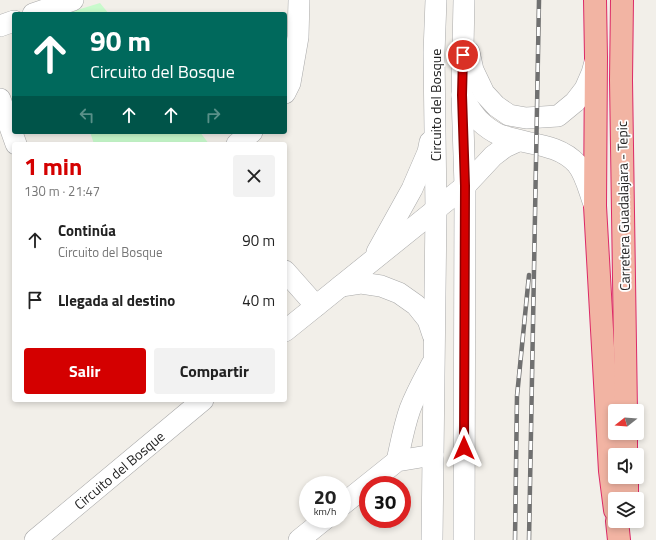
<!DOCTYPE html>
<html lang="es">
<head>
<meta charset="utf-8">
<style>
	:root { --surface:#fff; --page:#f2f2f2; --text:#222; --muted:#767676; --accent:#d40000 }
	body { margin:0; font-family:"Titillium Web",sans-serif; background:var(--page); color:var(--text); height:100vh; display:flex; flex-direction:column; font-size:15px; white-space:nowrap }
	* { box-sizing:border-box; margin:0 }
	p { font-size:13px; color:var(--muted) }
	.icon { flex:none; width:22px; height:22px; fill:none; stroke:currentColor; stroke-width:2; stroke-linecap:round; stroke-linejoin:round }
	.map { position:relative; flex:1; overflow:hidden }
	.drawer { position:absolute; left:12px; top:142px; width:275px; height:260px; display:flex; flex-direction:column; background:var(--surface); border-radius:4px; box-shadow:0 2px 6px #0003 }
	.drawer>* { flex:none }
	.hud { position:absolute; left:12px; top:12px; width:275px; height:122px; border-radius:4px; box-shadow:0 2px 6px #0003; background:#00695c; color:#fff; overflow:hidden }
	.needle { width:26px; rotate:253deg }
	.buttons { position:absolute; left:608px; top:404px; display:grid; gap:8px }
	.buttons a { display:grid; place-items:center; width:36px; height:36px; border-radius:4px; background:var(--surface); box-shadow:0 2px 6px #0003; font-size:20px }
	.speed { position:absolute; left:299px; top:476px; display:flex; gap:8px; font-size:20px; font-weight:700; text-align:center }
	.speed>* { display:grid; place-content:center; width:52px; height:52px; border-radius:50%; background:var(--surface); box-shadow:0 2px 6px #0003; line-height:1 }
	.speed small { font-size:10px; font-weight:400 }
	.speed .limit { border:6px solid #d22; background:#fff; color:#111 }
	.pin { position:absolute; display:grid; place-items:center; width:34px; height:34px; color:#fff; margin:-17px; border:2px solid #fff; border-radius:50%; box-shadow:0 1px 4px #0007 }
	.me { position:absolute; width:44px; margin:-22px; rotate:0deg; stroke-linejoin:round; filter:drop-shadow(0 0 3px #0008) }
	.turn { display:flex; align-items:center; gap:14px; height:84px; padding:0 12px; font-size:18px }
	.turn .icon { width:52px; height:52px; stroke-width:2.5 }
	.turn b { display:block; font-size:28px; line-height:34px }
	.lanes { display:flex; align-items:center; height:38px; padding:0 12px; background:#0003; justify-content:center; gap:20px; direction:ltr }
	.lanes .off { opacity:.35 }
	.round { display:grid; place-items:center; flex:none; width:42px; height:42px; border-radius:4px; background:var(--page) }
	.headline { display:flex; align-items:center; justify-content:space-between; height:68px; padding:0 12px }
	h1 { font-size:24px; font-weight:700; line-height:30px; color:var(--accent) }
	.button { display:flex; gap:8px; margin-top:auto; padding:8px 12px }
	.button a { flex:1; height:46px; border-radius:4px; background:var(--accent); color:#fff; font-size:16px; font-weight:700; line-height:46px; text-align:center }
	.button a+a { background:var(--page); color:var(--text) }
	ul { padding:0; list-style:none }
	li { display:flex; align-items:center; gap:12px; height:60px; padding:0 12px }
	li div { flex:1 }
	li b { display:block; font-size:15px }
	li em { font-style:normal }
	.map>svg:first-child { display:block }
	.park { fill:#c8facc }
	.lines { fill:none; stroke-linecap:round; stroke-linejoin:round }
	.minor-casing { stroke:#a9a9a9; stroke-width:22 }
	.trunk-casing { stroke:#dc2a67; stroke-width:24 }
	.minor { stroke:#fff; stroke-width:21 }
	.trunk { stroke:#f2b4a3; stroke-width:22 }
	.rail-casing { stroke:#707070; stroke-width:4.5 }
	.rail { stroke:#fff; stroke-width:3; stroke-dasharray:9; stroke-linecap:butt }
	.route-casing { stroke:#8a0000; stroke-width:10 }
	.route { stroke:#d40000; stroke-width:7 }
	.labels { text-anchor:middle; dominant-baseline:central; stroke-width:3.5; stroke-linejoin:round; paint-order:stroke }
	.street-label { font-size:14px; fill:#222; stroke:#fff }
</style>
</head>
<body>
<div class="map">
<svg width="656" height="540" viewBox="0 0 656 540">
	<rect width="100%" height="100%" fill="#f2efe9"/>
	<g class="park">
		<path d="M100,3L109,14H64Z"/>
		<path d="M90,132H200L209,144H94Z"/>
	</g>
	<g class="lines">
		<g class="minor-casing">
			<g id="minor">
				<path d="M464,0L462,95L465,186L464,540"/>
				<path d="M33,14L73,0"/>
				<path d="M0,26L14,21"/>
				<path d="M469,52L473,70L484,93L496,106L509,115L526,118L558,116L575,102L585,89L592,73L595,62"/>
				<path d="M285,93L290,83L298,37L299,0"/>
				<path d="M462,95C468,106 474,117 484,125C489,129 496,134 503,136C528,145 558,143 577,164C586,175 589,191 594,204"/>
				<path d="M0,99L16,144"/>
				<path d="M237,144L252,132"/>
				<path d="M377,252L412,189L428,152L430,142"/>
				<path d="M285,271L316,306"/>
				<path d="M341,286L361,283L381,286L399,293L416,305L428,320L433,335"/>
				<path d="M285,331L465,186L493,156L505,147L518,141"/>
				<path d="M397,461C401,443 404,426 410,409C416,393 424,379 432,364"/>
				<path d="M342,505L397,461L433,455"/>
				<path d="M35,540L203,400"/>
				<path d="M299,540L325,519"/>
				<path d="M432,540L436,210L434,53L436,0"/>
			</g>
		</g>
		<g class="trunk-casing">
			<g id="trunk">
				<path d="M595,0L596,57L595,206L610,471L615,510"/>
				<path d="M622,0L621,80L626,411"/>
				<path d="M626,433V455"/>
				<path d="M627,477V499"/>
				<path d="M617,521L619,540"/>
			</g>
		</g>
		<use href="#minor" class="minor"/>
		<use href="#trunk" class="trunk"/>
		<g class="rail-casing">
			<g id="rail">
				<path d="M515,540L517,396L529,275"/>
				<path d="M529,540L539,0"/>
			</g>
		</g>
		<use href="#rail" class="rail"/>
	</g>
	<g class="lines">
		<g class="route-casing">
			<path id="route" d="M463,55L462,95L465,186L464,448"/>
		</g>
		<use href="#route" class="route"/>
	</g>
	<g class="labels">
		<g class="street-label">
			<text transform="translate(435 105) rotate(-90)">Circuito del Bosque</text>
			<text transform="translate(623 206) rotate(-91)">Carretera Guadalajara - Tepic</text>
			<text transform="translate(119 470) rotate(-40)">Circuito del Bosque</text>
		</g>
	</g>
</svg>
<div class="buttons">
<a><svg class="needle" viewBox="-14 -14 28 28"><path d="M0-13l5 13h-10z" fill="#e53935"/><path d="M0 13l5-13h-10z" fill="#767676"/></svg></a>
<a><svg class="icon" aria-label="sound" viewBox="0 0 24 24"><path d="M4 9h4l5-4v14l-5-4H4zM17 9q2 3 0 6"/></svg></a>
<a><svg class="icon" aria-label="layers" viewBox="0 0 24 24"><path d="M12 4l9 5-9 5-9-5zM3 14l9 5 9-5"/></svg></a>
</div>
<div class="speed"><div>20<small>km/h</small></div><div class="limit">30</div></div>
<div class="pin" style="left:463px;top:55px;background:#d93025"><svg class="icon" aria-label="arrive" viewBox="0 0 24 24"><path d="M6 21V4h12l-3 4 3 4H6"/></svg></div>
<svg class="me" style="left:464px;top:448px" viewBox="-20 -20 40 40"><path d="M0-17L14 15 0 8-14 15z" fill="#d40000" stroke="#fff" stroke-width="4"/></svg>
<div class="hud">
<div class="turn"><svg class="icon" aria-label="ahead" viewBox="0 0 24 24"><path d="M12 20V5M6 11l6-6 6 6"/></svg><div><b>90 m</b>Circuito del Bosque</div></div>
<div class="lanes"><svg class="icon off" aria-label="left" viewBox="0 0 24 24"><path d="M17 20v-9H6M10 6l-5 5 5 5"/></svg><svg class="icon" aria-label="ahead" viewBox="0 0 24 24"><path d="M12 20V5M6 11l6-6 6 6"/></svg><svg class="icon" aria-label="ahead" viewBox="0 0 24 24"><path d="M12 20V5M6 11l6-6 6 6"/></svg><svg class="icon off" aria-label="right" viewBox="0 0 24 24"><path d="M7 20v-9h11M14 6l5 5-5 5"/></svg></div>
</div>
<section class="drawer">
<div class="headline"><div><h1>1 min</h1><p>130 m · 21:47</p></div><a class="round"><svg class="icon" aria-label="close" viewBox="0 0 24 24"><path d="M6 6l12 12M18 6L6 18"/></svg></a></div>
<ul>
<li><svg class="icon" aria-label="ahead" viewBox="0 0 24 24"><path d="M12 20V5M6 11l6-6 6 6"/></svg><div><b>Continúa</b><p>Circuito del Bosque</p></div><em>90 m</em></li>
<li><svg class="icon" aria-label="arrive" viewBox="0 0 24 24"><path d="M6 21V4h12l-3 4 3 4H6"/></svg><div><b>Llegada al destino</b></div><em>40 m</em></li>
</ul>
<div class="button"><a>Salir</a><a>Compartir</a></div>
</section>
</div>
</body>
</html>
